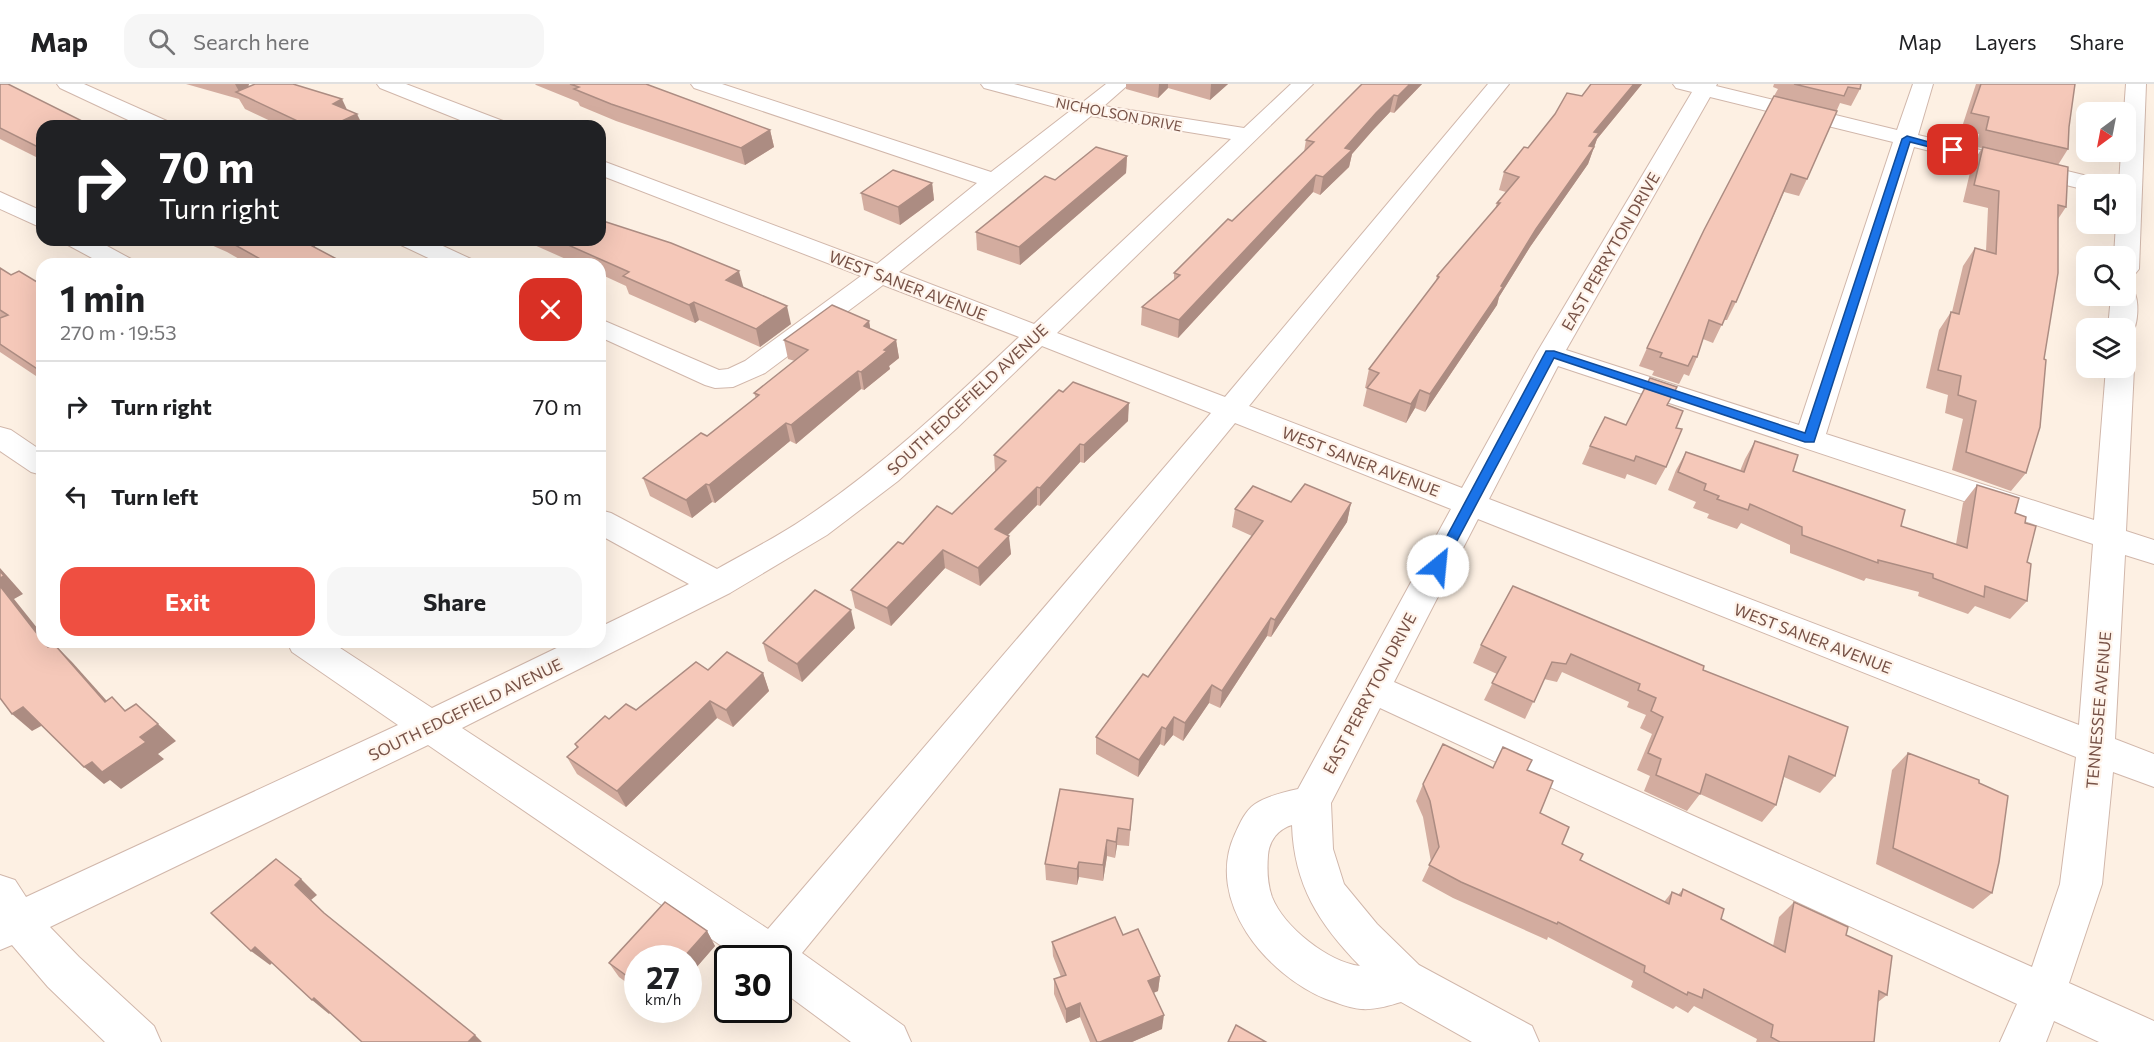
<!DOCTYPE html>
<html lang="en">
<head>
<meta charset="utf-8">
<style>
	:root { --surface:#fff; --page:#f6f6f6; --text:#202124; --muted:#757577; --line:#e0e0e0; --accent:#ef4f41 }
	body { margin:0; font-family:Commissioner,sans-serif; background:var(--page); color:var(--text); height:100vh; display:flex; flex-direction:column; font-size:22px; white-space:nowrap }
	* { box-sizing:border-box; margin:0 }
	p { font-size:20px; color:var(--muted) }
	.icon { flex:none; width:33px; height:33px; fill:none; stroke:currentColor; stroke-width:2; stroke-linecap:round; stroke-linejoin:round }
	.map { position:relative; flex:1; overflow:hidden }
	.sheet { position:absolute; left:36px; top:174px; width:570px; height:390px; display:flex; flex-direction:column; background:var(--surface); border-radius:18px; box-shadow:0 6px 24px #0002 }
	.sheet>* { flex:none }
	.top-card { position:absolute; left:36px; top:36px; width:570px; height:126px; border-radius:18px; box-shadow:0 6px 24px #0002; background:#202124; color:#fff; overflow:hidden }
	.needle { width:39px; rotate:212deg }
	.fabs { position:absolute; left:2076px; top:18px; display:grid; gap:12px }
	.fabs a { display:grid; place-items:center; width:60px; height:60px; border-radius:12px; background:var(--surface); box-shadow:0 6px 24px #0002; font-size:30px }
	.speed { position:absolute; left:624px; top:861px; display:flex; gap:12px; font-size:30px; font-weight:700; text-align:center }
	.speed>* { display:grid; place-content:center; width:78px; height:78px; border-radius:50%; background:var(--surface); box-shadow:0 6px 24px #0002; line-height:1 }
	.speed small { font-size:15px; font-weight:400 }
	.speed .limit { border:3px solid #111; border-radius:9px; background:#fff; color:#111 }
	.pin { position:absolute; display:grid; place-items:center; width:51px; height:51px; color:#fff; margin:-26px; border-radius:12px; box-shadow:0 3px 9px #0006 }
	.me { position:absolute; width:66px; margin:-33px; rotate:28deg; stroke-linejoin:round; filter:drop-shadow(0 0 4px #0008) }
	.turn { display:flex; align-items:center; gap:21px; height:126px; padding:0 24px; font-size:27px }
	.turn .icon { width:78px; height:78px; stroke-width:2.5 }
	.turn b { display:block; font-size:42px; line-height:51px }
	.round { display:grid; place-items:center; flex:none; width:63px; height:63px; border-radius:18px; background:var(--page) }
	.overview { display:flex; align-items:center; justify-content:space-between; height:102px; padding:0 24px }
	h1 { font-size:36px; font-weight:700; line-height:45px }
	.action { display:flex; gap:12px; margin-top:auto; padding:12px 24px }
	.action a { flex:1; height:69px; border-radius:18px; background:var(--accent); color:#fff; font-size:24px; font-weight:700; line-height:69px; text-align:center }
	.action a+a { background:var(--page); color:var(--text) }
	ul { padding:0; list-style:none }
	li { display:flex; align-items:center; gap:18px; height:90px; padding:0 24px; border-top:2px solid var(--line) }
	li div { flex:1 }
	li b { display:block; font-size:22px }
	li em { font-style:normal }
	header { display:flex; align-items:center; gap:36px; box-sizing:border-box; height:84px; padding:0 30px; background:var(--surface); border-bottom:2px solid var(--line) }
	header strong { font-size:28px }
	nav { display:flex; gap:33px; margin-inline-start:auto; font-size:21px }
	.search { width:420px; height:54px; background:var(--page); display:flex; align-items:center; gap:15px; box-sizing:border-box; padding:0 21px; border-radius:18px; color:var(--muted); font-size:22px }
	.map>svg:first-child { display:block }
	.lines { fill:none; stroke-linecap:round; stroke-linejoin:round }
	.minor-casing { stroke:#d1b7ab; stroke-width:2 }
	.minor { fill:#fff; fill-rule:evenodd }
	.wall { fill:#d3ac9f }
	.shaded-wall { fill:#ac8c82 }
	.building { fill:#f5c8b9; stroke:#ac8c82; stroke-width:1.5 }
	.route { fill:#1a73e8; stroke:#114b97; stroke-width:1.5 }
	.labels { text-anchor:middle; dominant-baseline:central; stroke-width:4.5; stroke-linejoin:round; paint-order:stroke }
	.far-street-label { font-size:14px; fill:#775247; stroke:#fff4eb }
	.street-label { font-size:16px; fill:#775247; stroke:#fff4eb }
</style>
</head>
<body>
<header>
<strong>Map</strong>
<div class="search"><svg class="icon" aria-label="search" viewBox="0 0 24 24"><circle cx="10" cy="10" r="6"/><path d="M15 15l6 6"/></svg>Search here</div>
<nav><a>Map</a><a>Layers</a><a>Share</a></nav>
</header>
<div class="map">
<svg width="2154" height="958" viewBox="0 0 2154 958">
	<rect width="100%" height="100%" fill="#fdf0e3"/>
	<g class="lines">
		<g class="minor-casing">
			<g id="minor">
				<path d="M57,0H84L167,37L170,42H141L60,4Z"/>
				<path d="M377,0H406L503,37L506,42H475L380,4Z"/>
				<path d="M691,0H722L991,88L1070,27L984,4L981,0H1014L1083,18L1106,0H1129L1104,22L1244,44L1291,0H1313L1057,249L1225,313L1488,0H1509L1249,322L1462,404L1536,270L1692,8L1676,4L1673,0H1717L1716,2L1897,46L1913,0H1933L1918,51L2100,95L2103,100H2086V106L1914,63L1826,350L2094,436L2106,284H2126V277L2130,278L2134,284L2126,447L2154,456V480L2125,471L2115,655L2154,670V703L2113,688L2102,800L2069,899L2154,937V958H2099L2054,937L2046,958H2000L2017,920L1380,624L1331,719L1333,765L1344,800L1377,840L1419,881L1532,942L1539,958H1472L1401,918C1388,922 1375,926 1361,925C1349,924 1338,919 1326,915C1267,891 1204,817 1235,750C1240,739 1245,727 1255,720C1267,712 1284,708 1298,705L1451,425L1235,339L802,869L904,942L911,958H851L778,904V874H739L428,661L50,843L79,873L154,942L161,958H105L48,903L12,861L0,866V791L15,796L26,813L398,641L292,568L287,558H331L432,624L569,558H600V543L689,500L600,451V426L611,429L717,485C747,468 777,453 805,434C883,382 951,317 1019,253L883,201L765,289L733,303L715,304L705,301L600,253V235L719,286L728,285L745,277L861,192L600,91V76L877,180L977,99L694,4ZM1710,13L1893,58L1799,341L1566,266ZM1091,32L1231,55L1034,240L899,188ZM1042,262L1211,329L768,845L462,644L730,509L827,451L898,397L957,344ZM1558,282L2093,460L2079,641L1489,415ZM1478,435L2076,673L2060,800L2032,883L1394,598ZM1292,741C1294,801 1319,840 1360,882C1328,878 1284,843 1272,813C1267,799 1267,785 1268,771C1269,757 1278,745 1292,741Z"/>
				<path d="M2126,0H2146L2139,185L2135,190L2126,193V172H2114L2116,140H2126V100H2119L2121,68H2126V28H2124Z"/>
				<path d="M0,108L42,127V144L0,125Z"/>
				<path d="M65,156H96L131,175L135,180H103L68,161Z"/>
				<path d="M398,156H430L471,175L475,180H441L401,161Z"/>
				<path d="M2126,204L2133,206C2140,216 2138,240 2132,250L2126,251V244H2108L2111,212H2126Z"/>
				<path d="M0,343L11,346L42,367V391L31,388L0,367Z"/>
			</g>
		</g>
		<use href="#minor" class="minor"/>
	</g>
	<g class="wall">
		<path d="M0,0L88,40L90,42H42V76L0,55Z"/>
		<path d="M186,0H249L248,3L347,26L363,42H281L245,25L239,15Z"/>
		<path d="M535,0H646L770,46L774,63L745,81L616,37L580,22L578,18L536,1Z"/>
		<path d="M1126,0H1228L1210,16L1168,4L1158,14L1126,5Z"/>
		<path d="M1362,0H1422L1394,29L1390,28L1373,46L1352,70L1349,83L1320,111L1313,108L1178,254L1141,241L1142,223L1174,196V189L1232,137L1304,68L1306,56Z"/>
		<path d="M1591,0H1642L1597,55L1588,80L1530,163L1499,213L1497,221L1425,328L1415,324L1406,339L1363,322L1367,304H1365L1369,285L1436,197L1437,192L1495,125L1497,119L1506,108L1499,106L1504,88L1582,12Z"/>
		<path d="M1774,0H1861L1860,5L1851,22L1840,19L1807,95L1799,112L1784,108L1736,218L1727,236H1724L1713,259L1703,255L1697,273L1689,292L1684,290L1679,300L1652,291L1654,287L1639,282L1647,264L1774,12L1778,5L1773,3Z"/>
		<path d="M1976,0H2075L2069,43L2068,65L2058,81L2066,123L2058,135L2044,275L2026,389L2011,407L1952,386L1963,335L1945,329L1948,311L1926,304L1939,246L1951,228H1952L1963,182L1975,164L1986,167L1988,124L1963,118L1972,80L1982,64L1976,63L1979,50L1961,46Z"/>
		<path d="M1127,72L1126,89L1020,181L977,166L976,148L1055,96Z"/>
		<path d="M932,99L934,116L900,141L864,126L861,109Z"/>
		<path d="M200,156H311L316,164L346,180H248L227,168Z"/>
		<path d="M523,156H600L743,203L791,240L760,263L699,236L695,239L629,210L626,202L600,190V180H577Z"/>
		<path d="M0,184L11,191L42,201V296L0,268Z"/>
		<path d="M869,237L870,245L896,256L899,274L889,282L890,285L864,306L861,305L796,360L790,357L715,419L712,418L692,434L650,412L643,394L707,352L756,314L754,309L795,277L788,275L784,256Z"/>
		<path d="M1668,321L1676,344L1666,383L1656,401L1627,390L1625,395L1582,380L1590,362L1626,341Z"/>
		<path d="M1128,337L1084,379L1080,378L1040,422L1037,421L1008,451L1011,470L980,502L945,484L891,542L855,524L851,506L903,460L952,430L995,387L994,371Z"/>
		<path d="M1755,357L1793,387L1901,442L1956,460L1963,419L1977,401L2015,429L2025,439L2027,478V517L2010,535L1975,522L1968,530L1918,512L1919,508L1866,494L1864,497L1790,469V461L1741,439L1737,445L1707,434L1709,430L1693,424L1696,418L1668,406L1676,386L1686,368L1740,387L1745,375Z"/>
		<path d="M1291,418L1351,419L1347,438L1271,553L1267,552L1220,624L1209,619L1183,657L1173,651L1164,662L1160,660L1138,693L1096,670V653L1148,593L1252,452L1232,443L1235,425Z"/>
		<path d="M1513,502L1703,586L1835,692L1820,709L1784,693L1776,721L1762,738L1700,710L1687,727L1644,707L1650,692L1637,686L1652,650L1640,644L1646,631L1627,623L1629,618L1562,588L1557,598L1544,595L1525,635L1484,616L1497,590L1473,579L1481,561Z"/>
		<path d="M855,544L802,598L768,577L763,559Z"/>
		<path d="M708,586L763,589L769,607L733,643L717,634L626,723L577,690L567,673L577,664L575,660L609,635L636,626Z"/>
		<path d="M1908,669L1992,809L1973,825L1876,780L1892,686Z"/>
		<path d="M1493,684L1527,686L1540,729L1562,760L1580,776L1664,818L1672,808L1678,811L1683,805L1721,835L1773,862L1779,833L1794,818L1846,851L1887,911L1878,918L1874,958H1756L1757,955L1694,922L1688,929L1676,922L1673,925L1631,903L1633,897L1548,853L1547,856L1453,814L1422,797L1431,778L1423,733L1416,717L1423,700Z"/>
		<path d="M1133,715L1129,762L1117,761L1115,774L1107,772L1103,797L1079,793L1077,801L1046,796L1045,780Z"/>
		<path d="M707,847L715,862L688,893V874H638V907L619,893L609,879Z"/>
		<path d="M1123,851L1160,892L1158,907L1153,909L1162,945L1132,958H1090L1080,933L1066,939L1054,910V895L1061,893L1053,872L1052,858Z"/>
	</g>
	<g class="shaded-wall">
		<path d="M235,0H249L245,12L241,11Z"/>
		<path d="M1159,0H1168V4L1158,14Z"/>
		<path d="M1211,0H1228L1210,16Z"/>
		<path d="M1410,0H1422L1394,29L1398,12Z"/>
		<path d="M1634,0H1642L1597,55L1588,80L1530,163L1499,213L1497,221L1425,328L1430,310L1501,202L1594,48Z"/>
		<path d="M1394,11L1390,28L1373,46L1352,70L1349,83L1320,111L1323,93L1345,64L1376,29Z"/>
		<path d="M342,15L350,32L333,20Z"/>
		<path d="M357,30L363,42H331Z"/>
		<path d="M770,46L774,63L745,81L741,64Z"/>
		<path d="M1127,72L1126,89L1020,181L1019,163Z"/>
		<path d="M1316,91L1313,108L1178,254L1179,236Z"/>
		<path d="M932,99L934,116L900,141L898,123Z"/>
		<path d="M298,156H311L317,167Z"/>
		<path d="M264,175L268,180H265L262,176Z"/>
		<path d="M739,187L744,205L726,196Z"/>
		<path d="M694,218L699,236L695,239L689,221Z"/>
		<path d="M787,222L791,240L760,263L756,245Z"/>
		<path d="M869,237L872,255L864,242Z"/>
		<path d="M896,256L899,274L889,282L890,285L864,306L861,288L884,266Z"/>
		<path d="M858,287L861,305L796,360L791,341Z"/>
		<path d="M1420,306L1415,324L1406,339L1411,320Z"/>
		<path d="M1129,319L1128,337L1084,379V361Z"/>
		<path d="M786,339L790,357L715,419L709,401Z"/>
		<path d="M1080,360V378L1040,422V404Z"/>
		<path d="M706,400L712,418L692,434L686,416Z"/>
		<path d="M1037,403V421L996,463L995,445Z"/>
		<path d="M1351,419L1347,438L1271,553L1275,536Z"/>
		<path d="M1009,452L1011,470L980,502L978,484Z"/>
		<path d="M943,466L945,484L891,542L887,524Z"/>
		<path d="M0,484L23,510L14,515L42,550V556L0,502Z"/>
		<path d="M851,526L855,544L802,598L797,580Z"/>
		<path d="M1271,534L1267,552L1220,624L1222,607Z"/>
		<path d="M44,558H48L67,581L48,563Z"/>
		<path d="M54,560L72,578L123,635L105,618Z"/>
		<path d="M763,589L769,607L733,643L726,626Z"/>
		<path d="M1212,601L1209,619L1183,657L1185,639Z"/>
		<path d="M710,617L717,634L626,723L617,707Z"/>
		<path d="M23,623L43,641L32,647L12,630Z"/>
		<path d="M1174,633L1173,651L1164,662L1166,645Z"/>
		<path d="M158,640L176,657L158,670L164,675L121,705L110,696L104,700L84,683L92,678L140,653Z"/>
		<path d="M1162,643L1160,660L1138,693L1139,676Z"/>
		<path d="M1118,744L1117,761L1115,774L1116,758Z"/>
		<path d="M1107,756V772L1103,797V781Z"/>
		<path d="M1079,778V793L1077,801V785Z"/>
		<path d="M301,795L317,811L311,816L295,801Z"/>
		<path d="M707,847L715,862L688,893V874H683Z"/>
		<path d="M255,863L273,878L270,881L251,867Z"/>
		<path d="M1160,892L1158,907L1146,912L1148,897Z"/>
		<path d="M314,914L331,928L329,930L312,916Z"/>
		<path d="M1080,919V933L1066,939V925Z"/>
		<path d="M1164,931L1162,945L1132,958H1100Z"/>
		<path d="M475,951L482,958H468Z"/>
	</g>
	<g class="building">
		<path d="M0,0H8L88,40L84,42H42V65L0,44Z"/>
		<path d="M255,0H293L342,15L333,20L357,30L331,42H308L236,8Z"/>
		<path d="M570,0H646L770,46L741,64L611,20L574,5L579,3Z"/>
		<path d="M1362,0H1410L1398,12L1394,11L1376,29L1345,64L1352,66L1323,93L1316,91L1179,236L1142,223L1180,191L1174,189L1228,135L1232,137L1314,58L1306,56Z"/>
		<path d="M1591,0H1634L1594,48L1599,49L1589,62L1594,63L1536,145L1501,202L1503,203L1430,310L1420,306L1411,320L1367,304L1379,289L1369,285L1439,193L1437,192L1500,119H1497L1519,93L1504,88L1524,63L1528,64L1555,30L1567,9L1582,12Z"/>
		<path d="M1794,0H1861L1860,5L1848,3L1844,12Z"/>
		<path d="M1981,0H2075L2069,43L2068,65L1986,46L1989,33L1971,29Z"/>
		<path d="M1774,12L1837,27L1807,95L1791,90L1736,218L1732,217L1722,241L1709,236L1697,273L1693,272L1688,282L1660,273L1662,269L1647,264L1704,146Z"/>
		<path d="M1096,63L1127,72L1019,163L976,148L1045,92L1055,96Z"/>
		<path d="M1983,63L2068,83L2066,123L2058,121V189L2044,275L2046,276L2040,343L2026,389L1966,368L1976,317L1958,311L1961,292L1938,286L1951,228L1959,230L1975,164L1996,170L1999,107L1974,101Z"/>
		<path d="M893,86L932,99L898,123L861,109Z"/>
		<path d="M600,136L671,159L739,187L726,196L787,222L756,245L694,218L689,221L623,192L629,188L557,156H600Z"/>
		<path d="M226,156H301L346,180H275L264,175L262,176Z"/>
		<path d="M0,184L11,191L19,187L42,201V288L0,260V234L8,231L0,226Z"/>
		<path d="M832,221L869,237L864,242L896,256L884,266L887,267L861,288L858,287L791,341L786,339L709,401L706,400L686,416L643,394L701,349L707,352L759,311L754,309L808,266L784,256Z"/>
		<path d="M1650,294L1677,303L1667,321L1683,327L1676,344L1682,345L1666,383L1636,372L1634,377L1590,362L1605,333L1626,341Z"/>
		<path d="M1073,298L1129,319L1084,361L1080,360L1040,404L1037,403L995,445L1009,452L978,484L943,466L887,524L851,506L898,458L903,460L937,422L952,430L1006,377L994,371L1059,306L1063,308Z"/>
		<path d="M1755,357L1798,371L1793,387L1905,426L1901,442L1967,464L1977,401L2019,414L2015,429L2026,433L2025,439L2036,442L2027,478L2031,480L2027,517L1985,502L1984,513L1933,494V490L1878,476V479L1802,451V443L1750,420L1748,426L1717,415L1719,412L1704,406L1706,400L1678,388L1686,368L1744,388Z"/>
		<path d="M1305,400L1351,419L1275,536L1271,534L1222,607L1212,601L1185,639L1174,633L1166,645L1162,643L1139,676L1096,653L1143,590L1148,593L1263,437L1235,425L1253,402L1291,418Z"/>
		<path d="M0,487L4,492L0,494Z"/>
		<path d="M0,502L42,556V558H44L48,563L54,560L105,618L112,613L125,627L136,620L158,640L140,653L146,658L102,688L92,678L84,683L23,623L12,630L0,614Z"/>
		<path d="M1513,502L1704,582L1703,586L1848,643L1835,692L1789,672L1776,721L1706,690L1700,710L1656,691L1661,675L1648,669L1663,633L1651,627L1656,614L1638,606L1640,600L1571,570L1566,580L1552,578L1534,618L1492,599L1506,573L1481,561Z"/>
		<path d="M815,506L851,526L797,580L763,559Z"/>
		<path d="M727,568L763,589L726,626L710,617L617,707L567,673L578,663L575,660L605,632L609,635L626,620L636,626L696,578L708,586Z"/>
		<path d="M1443,660L1493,684L1503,663L1532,676L1527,686L1553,697L1540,729L1569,743L1562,760L1583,770L1580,776L1669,820L1672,808L1681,812L1683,805L1724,825L1721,835L1785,868L1794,818L1848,843L1846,851L1892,872L1887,911L1879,907L1874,958H1780L1771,953L1773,941L1704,905L1702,914L1688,908L1687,911L1644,888L1645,882L1558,838L1557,840L1461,798L1429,781L1439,763L1430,717L1423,700Z"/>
		<path d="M1908,669L1979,696V699L2008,712L1999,778L1992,809L1893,764Z"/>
		<path d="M1060,705L1133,715L1130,746L1118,744L1116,758L1107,756L1103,781L1079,778L1077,785L1045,780Z"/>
		<path d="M276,775L301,795L295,801L324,829L475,951L468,958H362L314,914L312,916L255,863L251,867L211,829Z"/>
		<path d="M665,818L707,847L683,874H638V900L609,879Z"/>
		<path d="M1115,833L1123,851L1138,845L1160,892L1148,897L1164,931L1100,958H1097L1080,919L1066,925L1054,895L1066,891L1052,858Z"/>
		<path d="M1236,941L1266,958H1228Z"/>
	</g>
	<path class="route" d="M1907,52L1958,66L1953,69L1910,58L1814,358H1805L1554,274L1442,485H1433L1431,482L1546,267H1554L1805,349L1902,55Z"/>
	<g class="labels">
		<g class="far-street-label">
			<text transform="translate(1119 30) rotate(11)">NICHOLSON DRIVE</text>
		</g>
		<g class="street-label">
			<text transform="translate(1610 167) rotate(-60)">EAST PERRYTON DRIVE</text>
			<text transform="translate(908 201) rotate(21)">WEST SANER AVENUE</text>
			<text transform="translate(967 315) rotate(-43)">SOUTH EDGEFIELD AVENUE</text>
			<text transform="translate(1361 377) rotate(21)">WEST SANER AVENUE</text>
			<text transform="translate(1813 554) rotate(21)">WEST SANER AVENUE</text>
			<text transform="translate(1369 609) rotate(-62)">EAST PERRYTON DRIVE</text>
			<text transform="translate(465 625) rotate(-26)">SOUTH EDGEFIELD AVENUE</text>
			<text transform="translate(2098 626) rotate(-85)">TENNESSEE AVENUE</text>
		</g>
	</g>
</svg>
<div class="fabs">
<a><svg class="needle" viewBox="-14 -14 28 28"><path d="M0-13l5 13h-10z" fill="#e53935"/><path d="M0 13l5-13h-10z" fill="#757577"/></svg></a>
<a><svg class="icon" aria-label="sound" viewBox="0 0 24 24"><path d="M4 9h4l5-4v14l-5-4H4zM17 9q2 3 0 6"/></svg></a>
<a><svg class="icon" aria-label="search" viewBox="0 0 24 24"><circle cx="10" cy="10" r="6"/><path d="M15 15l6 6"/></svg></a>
<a><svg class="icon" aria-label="layers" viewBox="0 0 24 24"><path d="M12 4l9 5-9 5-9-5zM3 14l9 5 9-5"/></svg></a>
</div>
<div class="speed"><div>27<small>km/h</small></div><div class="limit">30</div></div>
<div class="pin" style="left:1953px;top:66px;background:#d93025"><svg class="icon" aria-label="arrive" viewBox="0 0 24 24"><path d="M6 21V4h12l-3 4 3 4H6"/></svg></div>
<svg class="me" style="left:1438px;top:482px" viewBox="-20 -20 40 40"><circle r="19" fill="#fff"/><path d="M0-13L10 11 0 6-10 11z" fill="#1a73e8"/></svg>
<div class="top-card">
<div class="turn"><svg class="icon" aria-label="right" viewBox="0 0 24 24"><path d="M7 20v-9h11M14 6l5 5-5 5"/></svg><div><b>70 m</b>Turn right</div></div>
</div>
<section class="sheet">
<div class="overview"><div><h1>1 min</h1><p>270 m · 19:53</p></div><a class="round" style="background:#d93025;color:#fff"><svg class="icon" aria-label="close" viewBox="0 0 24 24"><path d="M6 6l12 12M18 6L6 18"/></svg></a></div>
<ul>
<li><svg class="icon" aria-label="right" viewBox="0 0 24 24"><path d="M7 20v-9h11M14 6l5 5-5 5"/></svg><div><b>Turn right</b></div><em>70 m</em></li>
<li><svg class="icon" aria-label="left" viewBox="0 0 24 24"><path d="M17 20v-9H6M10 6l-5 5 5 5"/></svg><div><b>Turn left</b></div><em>50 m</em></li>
</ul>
<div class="action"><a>Exit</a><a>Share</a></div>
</section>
</div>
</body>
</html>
